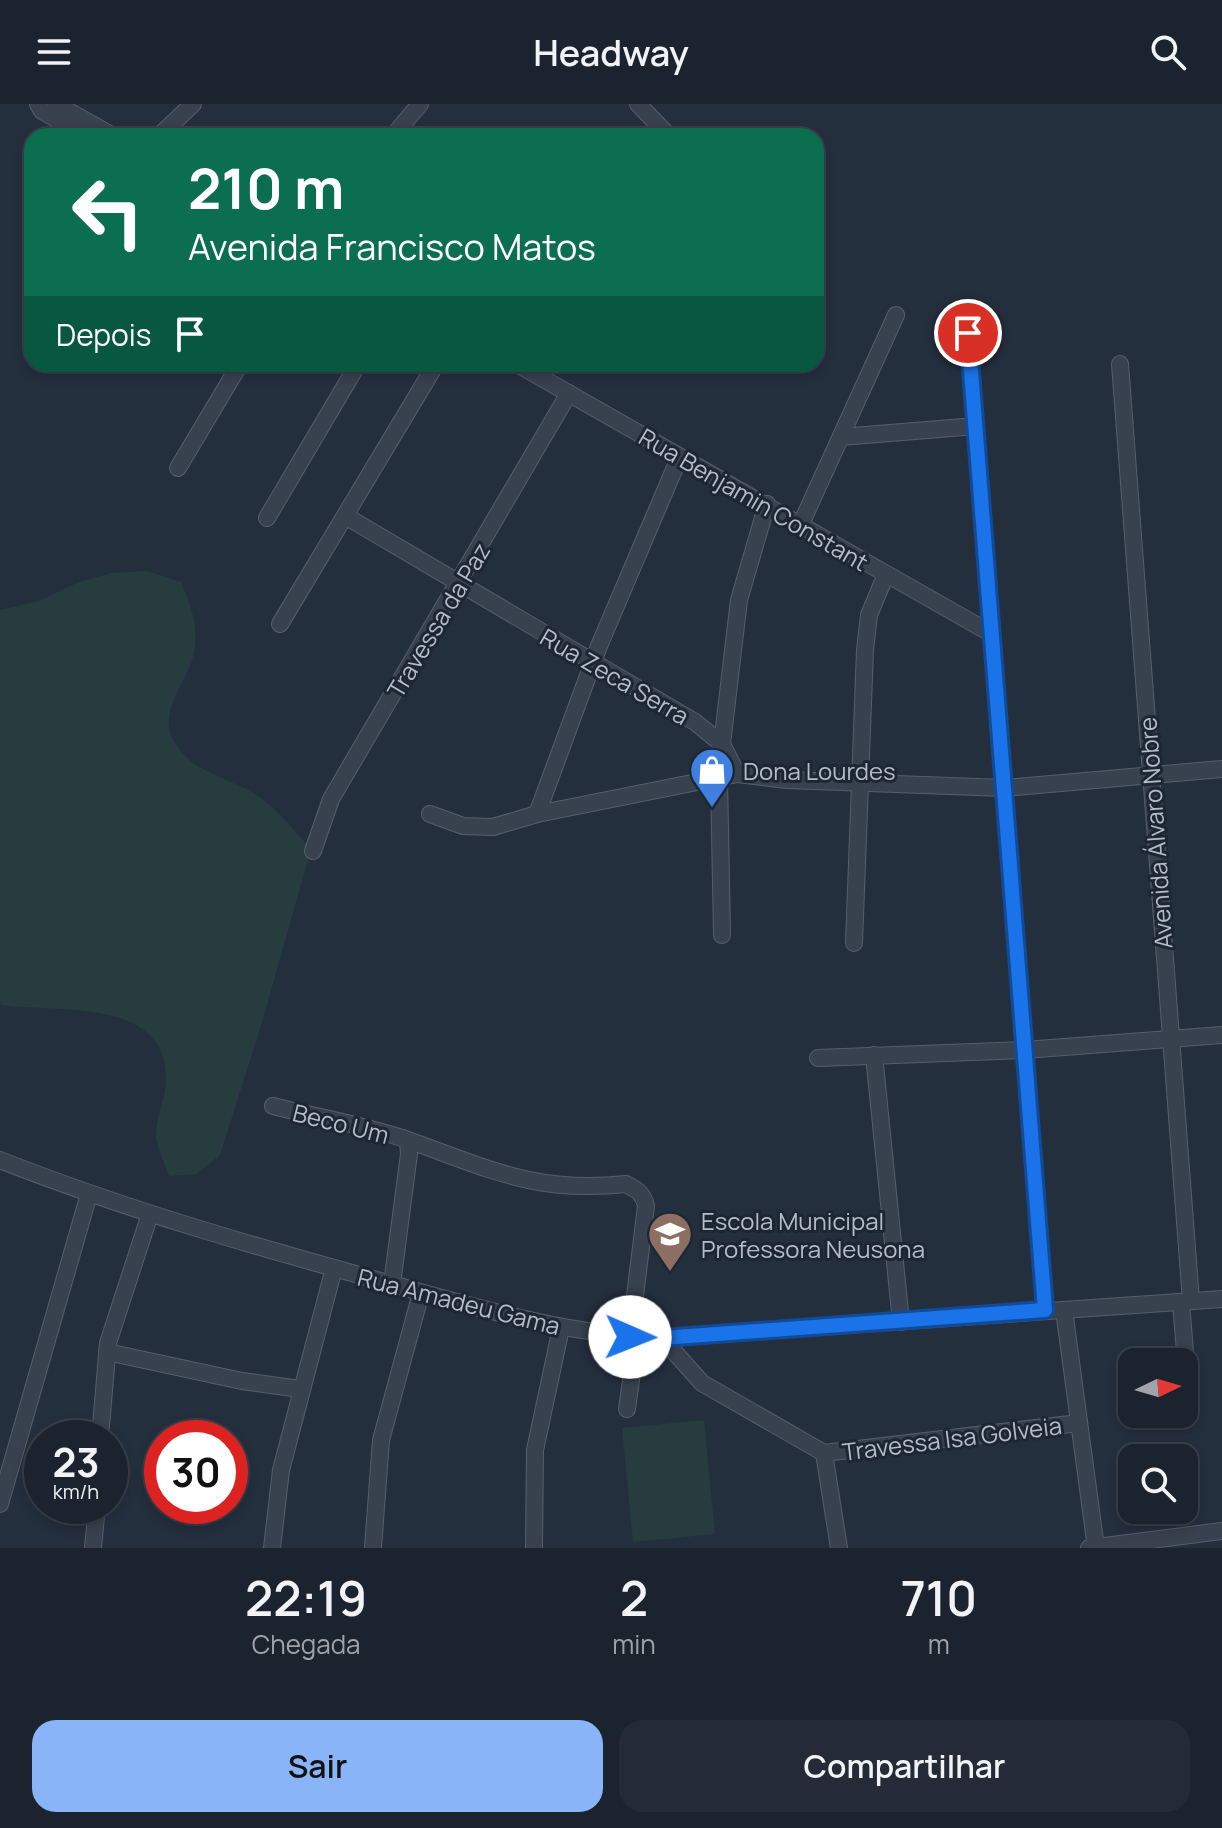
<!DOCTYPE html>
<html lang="pt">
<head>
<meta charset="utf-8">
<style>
	:root { --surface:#1b232e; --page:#242b36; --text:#f1f3f6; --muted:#a0a4aa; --line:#39404a; --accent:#8ab4f8 }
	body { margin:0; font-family:Manrope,sans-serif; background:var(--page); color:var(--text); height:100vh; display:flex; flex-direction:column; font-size:30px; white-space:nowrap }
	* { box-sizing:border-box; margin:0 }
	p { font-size:26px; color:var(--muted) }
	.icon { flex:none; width:44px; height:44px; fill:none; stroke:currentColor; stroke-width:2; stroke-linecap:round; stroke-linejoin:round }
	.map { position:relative; height:1444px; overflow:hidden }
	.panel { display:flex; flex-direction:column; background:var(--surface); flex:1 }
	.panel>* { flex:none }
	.guide { position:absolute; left:24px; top:24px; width:800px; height:244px; border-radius:24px; box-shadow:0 4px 12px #0003,0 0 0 2px var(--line); background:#0b6e4f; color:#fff; overflow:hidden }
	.needle { width:52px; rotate:85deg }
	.tools { position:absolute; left:1118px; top:1244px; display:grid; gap:16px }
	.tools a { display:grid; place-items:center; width:80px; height:80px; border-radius:16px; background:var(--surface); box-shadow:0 4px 12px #0003,0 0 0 2px var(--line); font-size:40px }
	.speed { position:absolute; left:24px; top:1316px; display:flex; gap:16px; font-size:40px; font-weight:700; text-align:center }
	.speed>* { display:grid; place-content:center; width:104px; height:104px; border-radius:50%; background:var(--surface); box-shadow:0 4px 12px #0003,0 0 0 2px var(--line); line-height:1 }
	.speed small { font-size:20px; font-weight:400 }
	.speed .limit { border:12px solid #d22; background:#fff; color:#111 }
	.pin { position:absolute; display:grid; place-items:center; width:68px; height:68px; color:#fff; margin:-34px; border:4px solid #fff; border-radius:50%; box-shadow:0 2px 8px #0007 }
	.me { position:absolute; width:88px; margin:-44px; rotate:91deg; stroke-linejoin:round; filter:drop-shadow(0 0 6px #0008) }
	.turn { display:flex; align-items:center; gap:28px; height:168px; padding:0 32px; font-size:36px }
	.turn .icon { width:104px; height:104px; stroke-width:2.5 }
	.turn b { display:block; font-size:56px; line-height:68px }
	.then { display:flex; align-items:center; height:76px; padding:0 32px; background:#0003; gap:16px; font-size:30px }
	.eta { display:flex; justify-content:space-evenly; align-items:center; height:136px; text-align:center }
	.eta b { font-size:48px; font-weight:600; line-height:56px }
	.action { display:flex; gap:16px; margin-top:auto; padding:16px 32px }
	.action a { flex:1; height:92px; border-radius:24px; background:var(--accent); color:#111; font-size:32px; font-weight:600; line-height:92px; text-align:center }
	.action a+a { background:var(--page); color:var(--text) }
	header { display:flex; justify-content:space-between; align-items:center; height:104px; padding:0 32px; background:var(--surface); font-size:36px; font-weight:600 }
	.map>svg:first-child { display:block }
	.green { fill:#263c3f }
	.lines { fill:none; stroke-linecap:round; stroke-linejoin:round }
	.minor-casing { stroke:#565f6c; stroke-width:18 }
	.minor { stroke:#38414e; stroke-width:16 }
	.route-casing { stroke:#114b97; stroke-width:20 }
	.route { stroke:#1a73e8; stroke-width:14 }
	.labels { text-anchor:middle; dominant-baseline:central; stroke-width:6; stroke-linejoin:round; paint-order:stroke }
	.street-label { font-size:24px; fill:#b4bcc9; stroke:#1d2633 }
	.poi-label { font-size:24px; fill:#b4bcc9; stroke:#1d2633; text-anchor:start }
</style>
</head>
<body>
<header><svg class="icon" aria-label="menu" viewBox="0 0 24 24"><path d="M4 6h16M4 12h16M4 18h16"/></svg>Headway<svg class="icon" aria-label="search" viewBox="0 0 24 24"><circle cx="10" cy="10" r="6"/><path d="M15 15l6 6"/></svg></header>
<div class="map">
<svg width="1222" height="1444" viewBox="0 0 1222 1444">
	<rect width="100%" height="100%" fill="#242f3e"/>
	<g class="green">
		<path d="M147,467L181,478C191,502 199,522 194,549C190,574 157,607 173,636C191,668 224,672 253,689C275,702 294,727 311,745L263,915L220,1051L197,1070L169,1072C165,1060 157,1044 156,1031C156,1013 166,994 166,976C168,892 54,909 1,901L0,897V506L39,497L79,478L112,469Z"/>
		<path d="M704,1316L715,1430L633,1438L622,1324Z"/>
	</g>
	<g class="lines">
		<g class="minor-casing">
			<g id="minor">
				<path d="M38,0L42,7L86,32"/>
				<path d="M56,0L113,32"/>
				<path d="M638,0L669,32"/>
				<path d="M159,32L193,0"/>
				<path d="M393,32L420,0"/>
				<path d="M968,229L1045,1206"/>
				<path d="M517,260L992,530"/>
				<path d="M1120,260L1191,1197"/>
				<path d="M841,333L976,322"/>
				<path d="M178,364L240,260"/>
				<path d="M347,413L695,618L722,640L737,670L787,676L1004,684L1222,665"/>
				<path d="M267,414L358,260"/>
				<path d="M801,420L896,211"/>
				<path d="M280,520L436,260"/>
				<path d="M722,640L739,496L767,400"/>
				<path d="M719,675L722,831"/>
				<path d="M430,710L463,722L493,723L537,710L737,670"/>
				<path d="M537,710L599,542L679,354"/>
				<path d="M313,747L331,695L569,289"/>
				<path d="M854,839L865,546L869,511L886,470"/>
				<path d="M874,951L901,1218"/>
				<path d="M818,954L1025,946L1222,931"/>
				<path d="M273,1002C317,1013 363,1021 405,1035C488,1064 535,1090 626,1080C636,1085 644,1090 646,1102L630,1233"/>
				<path d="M0,1056C127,1106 257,1143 388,1179C478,1204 568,1231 662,1234L1222,1195"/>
				<path d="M392,1180L409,1050L408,1037L403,1034"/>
				<path d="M1181,1198L1190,1311"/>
				<path d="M1064,1206L1096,1444"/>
				<path d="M662,1234L702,1279L824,1349"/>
				<path d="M107,1248L242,1277L300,1285"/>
				<path d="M627,1305L637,1233"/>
				<path d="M100,1334L108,1239L150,1110"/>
				<path d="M824,1349L1079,1319"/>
				<path d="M824,1349L839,1444"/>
				<path d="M0,1400L89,1090"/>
				<path d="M93,1444L97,1402"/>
				<path d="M272,1444L281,1366L334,1164"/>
				<path d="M373,1444L381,1336L421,1189"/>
				<path d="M534,1444L535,1346L561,1224"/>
				<path d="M1089,1444L1222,1427"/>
			</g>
		</g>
		<use href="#minor" class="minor"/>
	</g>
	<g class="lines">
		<g class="route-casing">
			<path id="route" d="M630,1233L662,1234L1045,1206L968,229"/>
		</g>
		<use href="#route" class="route"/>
	</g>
	<defs>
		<g id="shop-pin" transform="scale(2.3)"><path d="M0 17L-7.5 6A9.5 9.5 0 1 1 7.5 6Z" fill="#3f7fe0" stroke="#1d2633"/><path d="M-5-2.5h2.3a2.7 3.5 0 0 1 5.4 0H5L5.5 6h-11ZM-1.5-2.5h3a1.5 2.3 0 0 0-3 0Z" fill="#fff"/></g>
		<g id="school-pin" transform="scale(2.3)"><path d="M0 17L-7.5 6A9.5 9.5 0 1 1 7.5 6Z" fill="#8d6e63" stroke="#1d2633"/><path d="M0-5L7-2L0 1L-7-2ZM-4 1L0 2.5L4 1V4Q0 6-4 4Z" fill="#fff"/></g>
	</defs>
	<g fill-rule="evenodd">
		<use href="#shop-pin" x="712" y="666"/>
		<use href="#school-pin" x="670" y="1130"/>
	</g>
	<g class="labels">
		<g class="street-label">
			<text transform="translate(754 395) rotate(30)">Rua Benjamin Constant</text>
			<text transform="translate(438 516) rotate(-59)">Travessa da Paz</text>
			<text transform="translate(615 572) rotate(30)">Rua Zeca Serra</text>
			<text transform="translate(1155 729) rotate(-94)">Avenida Álvaro Nobre</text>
			<text transform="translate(341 1019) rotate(14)">Beco Um</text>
			<text transform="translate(459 1197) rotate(14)">Rua Amadeu Gama</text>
			<text transform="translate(952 1334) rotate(-7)">Travessa Isa Golveia</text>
		</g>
		<g class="poi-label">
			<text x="743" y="666">Dona Lourdes</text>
			<text x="701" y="1116">Escola Municipal<tspan x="701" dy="28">Professora Neusona</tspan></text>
		</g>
	</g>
</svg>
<div class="tools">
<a><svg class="needle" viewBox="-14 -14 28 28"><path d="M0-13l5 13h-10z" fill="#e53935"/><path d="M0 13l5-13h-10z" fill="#a0a4aa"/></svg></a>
<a><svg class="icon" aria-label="search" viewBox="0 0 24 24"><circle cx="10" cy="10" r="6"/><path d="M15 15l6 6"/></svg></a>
</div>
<div class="speed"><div>23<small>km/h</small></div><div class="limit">30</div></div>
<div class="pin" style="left:968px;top:229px;background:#d93025"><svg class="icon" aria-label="arrive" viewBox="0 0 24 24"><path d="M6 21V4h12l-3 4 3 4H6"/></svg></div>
<svg class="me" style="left:630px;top:1233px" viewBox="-20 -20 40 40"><circle r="19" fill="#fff"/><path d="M0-13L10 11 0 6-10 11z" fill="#1a73e8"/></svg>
<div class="guide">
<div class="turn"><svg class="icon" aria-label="left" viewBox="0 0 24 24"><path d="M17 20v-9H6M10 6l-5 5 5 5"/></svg><div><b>210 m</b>Avenida Francisco Matos</div></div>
<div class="then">Depois<svg class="icon" aria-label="arrive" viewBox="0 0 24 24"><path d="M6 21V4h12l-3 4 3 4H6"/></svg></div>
</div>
</div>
<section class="panel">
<div class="eta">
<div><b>22:19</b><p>Chegada</p></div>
<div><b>2</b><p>min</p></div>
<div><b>710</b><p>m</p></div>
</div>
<div class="action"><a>Sair</a><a>Compartilhar</a></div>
</section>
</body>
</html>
